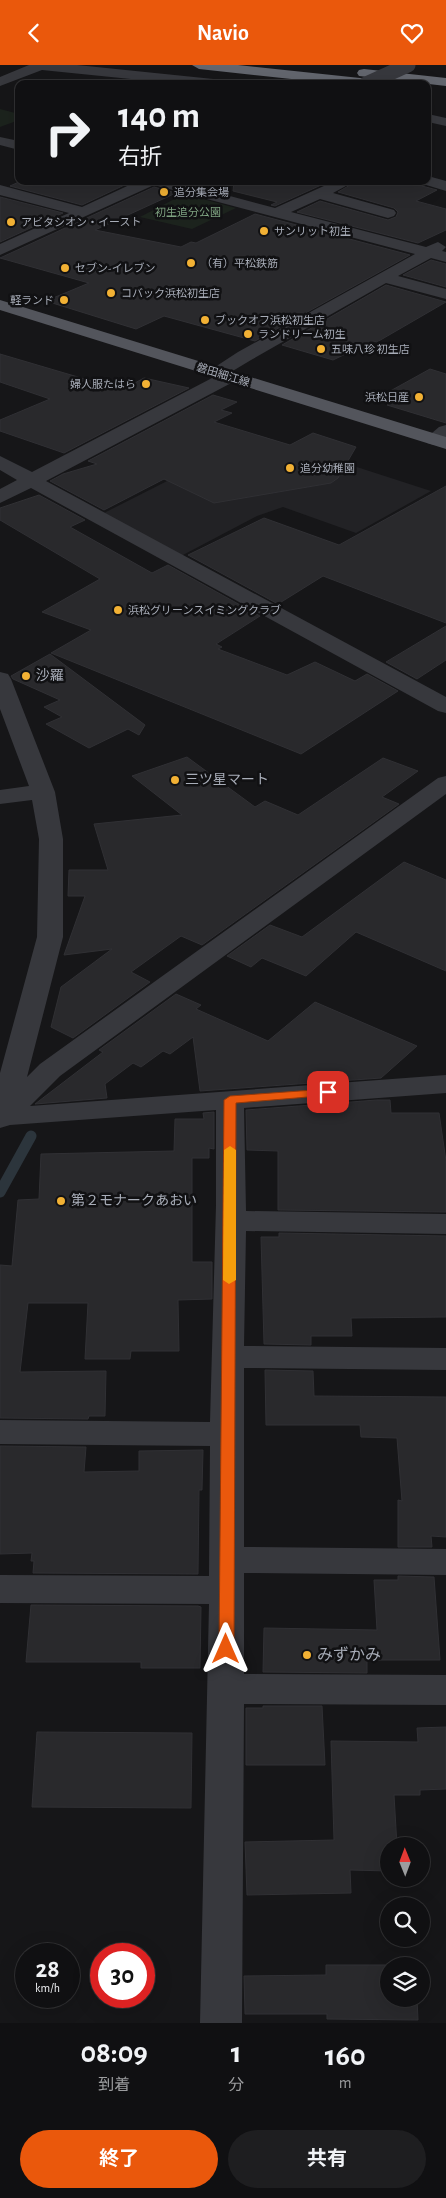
<!DOCTYPE html>
<html lang="ja">
<head>
<meta charset="utf-8">
<style>
	:root { --surface:#101012; --page:#1e1e20; --text:#f1f3f6; --muted:#9c9d9f; --line:#303032; --accent:#ea580c }
	body { margin:0; font-family:"Alegreya Sans","Noto Sans JP",sans-serif; background:var(--page); color:var(--text); height:100vh; display:flex; flex-direction:column; font-size:19px; white-space:nowrap }
	* { box-sizing:border-box; margin:0 }
	p { font-size:16px; color:var(--muted) }
	.icon { flex:none; width:28px; height:28px; fill:none; stroke:currentColor; stroke-width:2; stroke-linecap:round; stroke-linejoin:round }
	.map { position:relative; height:1958px; overflow:hidden }
	.drawer { display:flex; flex-direction:column; background:var(--surface); flex:1 }
	.drawer>* { flex:none }
	.top-card { position:absolute; left:15px; top:15px; width:416px; height:105px; border-radius:10px; box-shadow:0 5px 20px #0002,0 0 0 1px var(--line); background:#101012; color:var(--text); overflow:hidden }
	.needle { width:32px; rotate:359deg }
	.tools { position:absolute; left:380px; top:1772px; display:grid; gap:10px }
	.tools a { display:grid; place-items:center; width:50px; height:50px; border-radius:50%; background:var(--surface); box-shadow:0 5px 20px #0002,0 0 0 1px var(--line); font-size:25px }
	.speed { position:absolute; left:15px; top:1878px; display:flex; gap:10px; font-size:25px; font-weight:700; text-align:center }
	.speed>* { display:grid; place-content:center; width:65px; height:65px; border-radius:50%; background:var(--surface); box-shadow:0 5px 20px #0002,0 0 0 1px var(--line); line-height:1 }
	.speed small { font-size:12px; font-weight:400 }
	.speed .limit { border:8px solid #d22; background:#fff; color:#111 }
	.pin { position:absolute; display:grid; place-items:center; width:42px; height:42px; color:#fff; margin:-21px; border-radius:10px; box-shadow:0 2px 8px #0006 }
	.me { position:absolute; width:55px; margin:-28px; rotate:0deg; stroke-linejoin:round; filter:drop-shadow(0 0 4px #0008) }
	.turn { display:flex; align-items:center; gap:18px; height:105px; padding:0 20px; font-size:22px }
	.turn .icon { width:65px; height:65px; stroke-width:2.5 }
	.turn b { display:block; font-size:35px; line-height:42px }
	.eta { display:flex; justify-content:space-evenly; align-items:center; height:85px; text-align:center }
	.eta b { font-size:30px; font-weight:700; line-height:35px }
	.action { display:flex; gap:10px; margin-top:auto; padding:10px 20px }
	.action a { flex:1; height:58px; border-radius:30px; background:var(--accent); color:#fff; font-size:20px; font-weight:700; line-height:58px; text-align:center }
	.action a+a { background:var(--page); color:var(--text) }
	header { display:flex; justify-content:space-between; align-items:center; height:65px; padding:0 20px; background:var(--accent); color:#fff; font-size:22px; font-weight:700 }
	.map>svg:first-child { display:block }
	.built { fill:#222225 }
	.green { fill:#1c231d }
	.lines { fill:none; stroke-linecap:round; stroke-linejoin:round }
	.stream { stroke:#2c353c; stroke-width:11 }
	.building { fill:#29292c; stroke:#303034 }
	.minor { fill:#37383d; fill-rule:evenodd }
	.major { fill:#53555c; fill-rule:evenodd }
	.highway { fill:#63666e; fill-rule:evenodd }
	.minor-bridge { stroke:#37383d; stroke-width:15 }
	.route { fill:#ea580c; stroke:#983908 }
	.slow { fill:#f59e0b }
	.poi-dot { fill:#f2b134; stroke:#111113; stroke-width:2 }
	.labels { text-anchor:middle; dominant-baseline:central; stroke-width:5; stroke-linejoin:round; paint-order:stroke }
	.far-poi-label { font-size:11px; fill:#a8adb8; stroke:#111113; text-anchor:start }
	.far-park-label { font-size:11px; fill:#7fa381; stroke:#111113 }
	.far-street-label { font-size:11px; fill:#a8adb8; stroke:#111113 }
	.poi-label { font-size:14px; fill:#a8adb8; stroke:#111113; text-anchor:start }
	.near-poi-label { font-size:16px; fill:#a8adb8; stroke:#111113; text-anchor:start }
</style>
</head>
<body>
<header><svg class="icon" aria-label="back" viewBox="0 0 24 24"><path d="M15 5l-7 7 7 7"/></svg>Navio<svg class="icon" aria-label="heart" viewBox="0 0 24 24"><path d="M12 20l-8-8c-3-5 5-10 8-4 3-6 11-1 8 4z"/></svg></header>
<div class="map">
<svg width="446" height="1958" viewBox="0 0 446 1958">
	<rect width="100%" height="100%" fill="#161618"/>
	<path class="built" d="M258,370L431,426L356,468L283,442L257,451L181,491L104,448Z"/>
	<g class="green">
		<path d="M0,44L19,49V55L0,62Z"/>
		<path d="M184,129L236,143L192,164L140,152Z"/>
	</g>
	<g class="lines">
		<path class="stream" d="M0,1127L31,1071"/>
	</g>
	<g class="building">
		<path d="M21,116H133L82,140L10,121Z"/>
		<path d="M234,116H330L275,141L271,140L277,137L233,126Z"/>
		<path d="M357,116H419L422,121L437,125L416,136L446,144V165L418,178L297,147L320,136L388,155L396,152L398,147L394,143L338,127Z"/>
		<path d="M154,122L176,128L95,165L181,182L191,177L196,178L255,149L410,190L255,276L164,251L136,264L46,236L89,218L0,193Z"/>
		<path d="M0,132L63,148L0,177Z"/>
		<path d="M431,195L446,199V222L403,210Z"/>
		<path d="M386,220L446,237L377,277L373,276L333,295L282,280Z"/>
		<path d="M0,289L122,325L144,313L189,323L64,388L0,366V355L50,334L0,317Z"/>
		<path d="M430,304L446,309V358L387,340L399,334L383,330Z"/>
		<path d="M213,330L237,337L221,345L232,348L214,357L290,380L313,368L356,382L338,413L331,418L214,438L164,414L104,445L50,416L63,409L97,399L88,396Z"/>
		<path d="M446,421V558L323,511L278,539L188,490L264,453L339,480Z"/>
		<path d="M39,430L85,455L70,462L152,508L168,500L260,551L216,579L222,582L218,584L287,610L315,597L355,616L367,609L398,626L301,689L51,588L91,565L42,547L100,514L0,455V443Z"/>
		<path d="M446,561V595L417,614L386,597Z"/>
		<path d="M50,589L145,660L139,670L128,664L89,683L46,659L62,652L44,642L60,635L13,614L11,611Z"/>
		<path d="M187,692L255,742L265,736L298,750L383,693L418,706L382,732L399,739L202,880L181,871L131,907L150,917L73,973L51,962L61,922L112,884L64,890L85,831H68L69,805H108L94,759L182,750L132,711Z"/>
		<path d="M404,797L446,815V906L356,867L306,911L262,893L251,902L227,891L270,860L302,872Z"/>
		<path d="M176,929L201,940L196,944L268,976L315,937L417,981L381,1013L200,1026L193,972L170,989L163,986L141,1002L133,998L105,1019L107,1033L35,1039L103,987L99,985Z"/>
		<path d="M377,1035H390L391,1048H439L446,1096V1147L278,1145V1086L247,1085L246,1045Z"/>
		<path d="M214,1047V1084L209,1083V1093H192V1197H212V1234L178,1235L179,1286H131L130,1294H85L88,1238H28L20,1307L106,1306L105,1351H89L88,1354L0,1353V1200L12,1201L18,1135L39,1134L41,1089L174,1086L175,1054H204L203,1048Z"/>
		<path d="M279,1168L446,1171V1252L351,1253L352,1271H311V1280L264,1279L261,1172H279Z"/>
		<path d="M265,1305L313,1306L314,1331L446,1332V1472L431,1471L432,1482H398V1435L402,1436L397,1373L361,1372L360,1360H266Z"/>
		<path d="M0,1381L86,1382L84,1407L139,1406V1386L203,1385L202,1425H199L198,1509L33,1508L34,1496H31L32,1488L0,1489Z"/>
		<path d="M398,1511L434,1512L440,1595H367V1608L263,1607L264,1563L377,1565L374,1515H398Z"/>
		<path d="M31,1540L198,1541L201,1542L200,1603H141V1597H26Z"/>
		<path d="M263,1641H322L325,1700H246V1643H263Z"/>
		<path d="M446,1662V1724L420,1725V1730H394L397,1781H389V1806L350,1805L351,1828L247,1830L245,1777L334,1775L331,1676L418,1677L417,1663Z"/>
		<path d="M37,1667L192,1668L191,1743L32,1742Z"/>
		<path d="M326,1900H415L389,1901V1934H417L418,1955L327,1954V1949H245L244,1911L326,1910Z"/>
	</g>
	<g class="lines">
		<g class="minor">
			<path d="M29,0H77L223,15L230,19H180L42,5L0,21V12Z"/>
			<path d="M428,49L446,53V61L428,57Z"/>
			<path d="M0,72L19,76V85L0,80Z"/>
			<path d="M428,111L446,116V126L423,119L421,116H428Z"/>
			<path d="M138,116H174L275,143L335,116H355L333,128L394,145L396,148L394,151L388,153L320,134L291,147L426,182L438,177L446,182L442,186L446,187V197L431,193L398,211L446,224V234L386,218L251,295L231,307L238,312L235,316L46,416L446,632V648L438,646L31,423L0,438V424L17,415L0,405V391L32,407L214,312L209,308L212,304L238,287L415,189L154,120L0,190V179L69,148L0,130V120L82,142Z"/>
			<path d="M446,360V374L434,380L427,378L425,374L439,362Z"/>
			<path d="M0,607L8,609L11,614L55,727L63,774V872L27,1012L40,999L438,713L446,711V729L60,1011L30,1041L446,1010V1028L244,1043L246,1146L446,1149V1169L246,1166L244,1281L446,1283V1305L244,1303V1482L446,1484V1510L244,1508V1609L446,1610V1640L244,1639L242,1958H200L209,1539L0,1538V1510L209,1511L210,1381L0,1379V1355L210,1357L216,1140V1045L10,1060L0,1063V1008L37,872L39,774L32,735L0,739V725L29,721L0,644Z"/>
		</g>
		<path class="major" d="M0,235L446,372V384L0,245Z"/>
		<g class="highway">
			<path d="M192,0H238L379,15L386,19H338L199,4Z"/>
			<path d="M364,4L446,13V21L359,11L357,8L359,5Z"/>
		</g>
		<path class="minor-bridge" d="M366,19L408,0"/>
	</g>
	<path class="route" d="M328,1024L334,1027L332,1030L236,1038L234,1584L232,1588H221L219,1584L224,1035L230,1031Z"/>
	<path class="slow" d="M230,1081L236,1085V1215L229,1219L223,1215L224,1085Z"/>
	<g class="poi-dot">
		<circle cx="164" cy="127" r="5"/>
		<circle cx="11" cy="157" r="5"/>
		<circle cx="264" cy="166" r="5"/>
		<circle cx="191" cy="198" r="5"/>
		<circle cx="65" cy="203" r="5"/>
		<circle cx="111" cy="228" r="5"/>
		<circle cx="64" cy="235" r="5"/>
		<circle cx="205" cy="255" r="5"/>
		<circle cx="248" cy="269" r="5"/>
		<circle cx="321" cy="284" r="5"/>
		<circle cx="146" cy="319" r="5"/>
		<circle cx="419" cy="332" r="5"/>
		<circle cx="290" cy="403" r="5"/>
		<circle cx="118" cy="545" r="5"/>
		<circle cx="26" cy="611" r="5"/>
		<circle cx="175" cy="715" r="5"/>
		<circle cx="61" cy="1136" r="5"/>
		<circle cx="307" cy="1590" r="5"/>
	</g>
	<g class="labels">
		<g class="far-poi-label">
			<text x="174" y="127">追分集会場</text>
			<text x="21" y="157">アビタシオン・イースト</text>
			<text x="274" y="166">サンリット初生</text>
			<text x="201" y="198">（有）平松鉄筋</text>
			<text x="75" y="203">セブン-イレブン</text>
			<text x="121" y="228">コバック浜松初生店</text>
			<text x="54" y="235" text-anchor="end">軽ランド</text>
			<text x="215" y="255">ブックオフ浜松初生店</text>
			<text x="258" y="269">ランドリーム初生</text>
			<text x="331" y="284">五味八珍 初生店</text>
			<text x="136" y="319" text-anchor="end">婦人服たはら</text>
			<text x="409" y="332" text-anchor="end">浜松日産</text>
			<text x="300" y="403">追分幼稚園</text>
			<text x="128" y="545">浜松グリーンスイミングクラブ</text>
		</g>
		<g class="far-park-label">
			<text x="188" y="147">初生追分公園</text>
		</g>
		<g class="far-street-label">
			<text transform="translate(223 310) rotate(17)">磐田細江線</text>
		</g>
		<g class="poi-label">
			<text x="36" y="611">沙羅</text>
			<text x="185" y="715">三ツ星マート</text>
			<text x="71" y="1136">第２モナークあおい</text>
		</g>
		<g class="near-poi-label">
			<text x="317" y="1590">みずかみ</text>
		</g>
	</g>
</svg>
<div class="tools">
<a><svg class="needle" viewBox="-14 -14 28 28"><path d="M0-13l5 13h-10z" fill="#e53935"/><path d="M0 13l5-13h-10z" fill="#9c9d9f"/></svg></a>
<a><svg class="icon" aria-label="search" viewBox="0 0 24 24"><circle cx="10" cy="10" r="6"/><path d="M15 15l6 6"/></svg></a>
<a><svg class="icon" aria-label="layers" viewBox="0 0 24 24"><path d="M12 4l9 5-9 5-9-5zM3 14l9 5 9-5"/></svg></a>
</div>
<div class="speed"><div>28<small>km/h</small></div><div class="limit">30</div></div>
<div class="pin" style="left:328px;top:1027px;background:#d93025"><svg class="icon" aria-label="arrive" viewBox="0 0 24 24"><path d="M6 21V4h12l-3 4 3 4H6"/></svg></div>
<svg class="me" style="left:226px;top:1584px" viewBox="-20 -20 40 40"><path d="M0-17L14 15 0 8-14 15z" fill="#ea580c" stroke="#fff" stroke-width="4"/></svg>
<div class="top-card">
<div class="turn"><svg class="icon" aria-label="right" viewBox="0 0 24 24"><path d="M7 20v-9h11M14 6l5 5-5 5"/></svg><div><b>140 m</b>右折</div></div>
</div>
</div>
<section class="drawer">
<div class="eta">
<div><b>08:09</b><p>到着</p></div>
<div><b>1</b><p>分</p></div>
<div><b>160</b><p>m</p></div>
</div>
<div class="action"><a>終了</a><a>共有</a></div>
</section>
</body>
</html>
